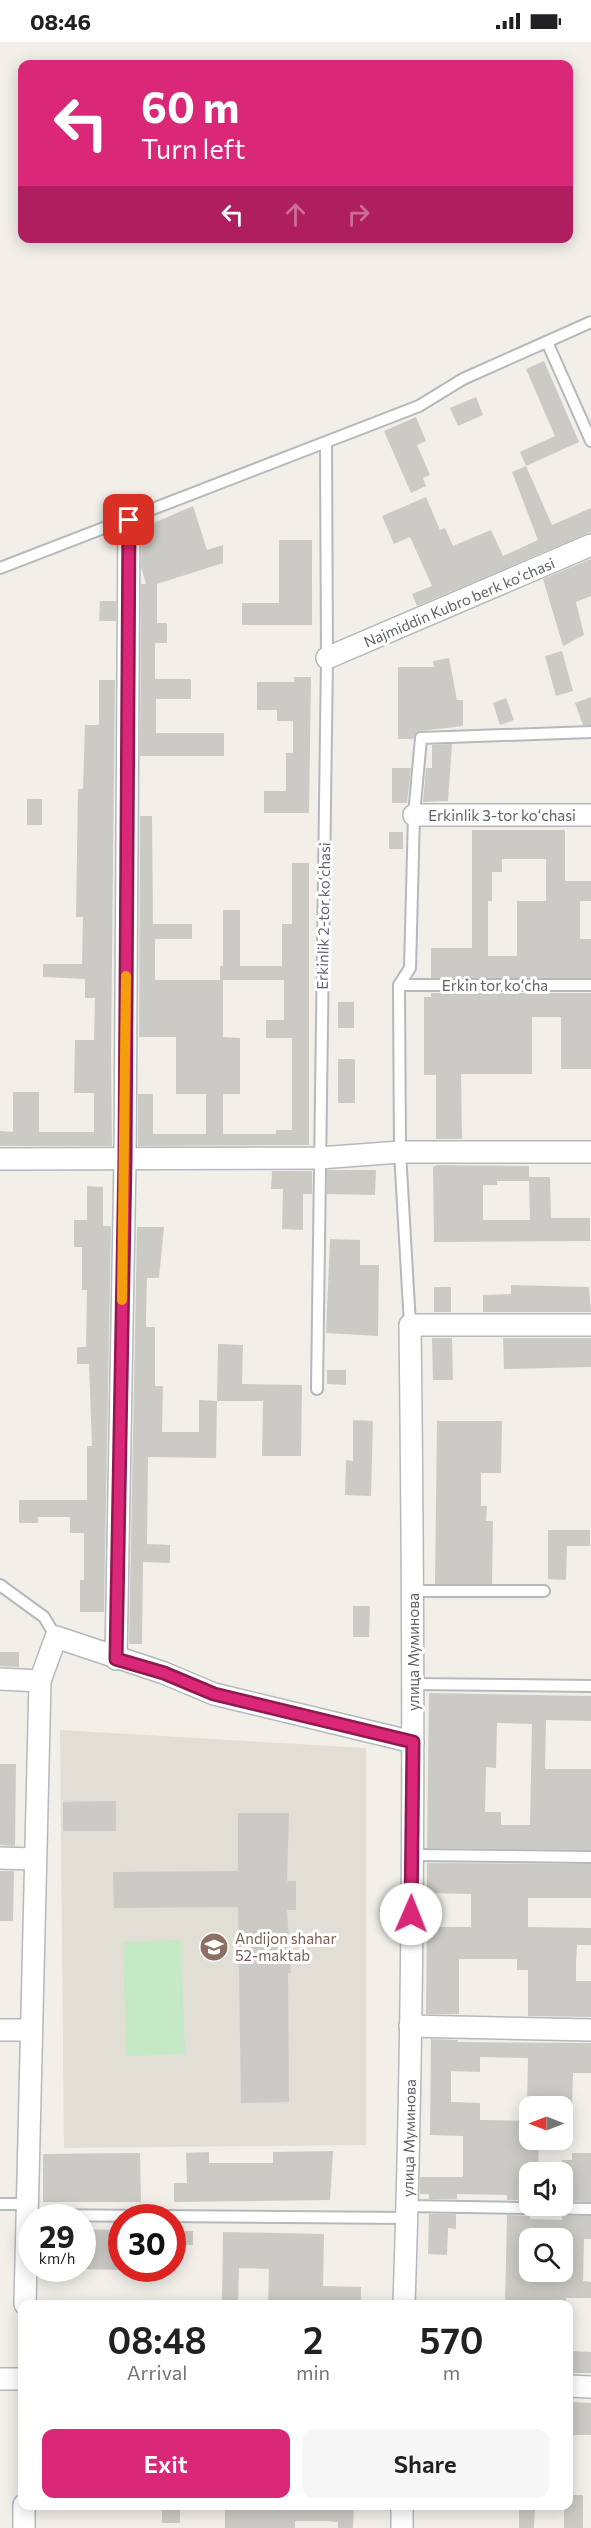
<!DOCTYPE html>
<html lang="en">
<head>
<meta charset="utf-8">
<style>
	:root { --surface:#fff; --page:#f6f6f6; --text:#202124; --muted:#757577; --accent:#db2777 }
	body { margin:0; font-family:Commissioner,sans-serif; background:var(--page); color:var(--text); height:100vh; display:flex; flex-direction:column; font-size:22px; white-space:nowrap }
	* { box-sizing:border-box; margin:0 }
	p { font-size:20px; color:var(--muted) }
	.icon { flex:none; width:33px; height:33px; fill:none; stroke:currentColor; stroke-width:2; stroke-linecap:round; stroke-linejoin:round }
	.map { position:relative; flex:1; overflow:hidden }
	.drawer { position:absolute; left:18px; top:2258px; width:555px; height:210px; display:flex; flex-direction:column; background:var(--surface); border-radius:12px; box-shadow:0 3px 15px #0003 }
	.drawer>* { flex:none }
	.top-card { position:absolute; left:18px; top:18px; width:555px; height:183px; border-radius:12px; box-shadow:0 3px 15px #0003; background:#db2777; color:#fff; overflow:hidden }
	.needle { width:39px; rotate:270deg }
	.tools { position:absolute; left:519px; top:2054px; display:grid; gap:12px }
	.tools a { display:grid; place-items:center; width:54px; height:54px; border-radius:12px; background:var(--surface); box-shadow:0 3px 15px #0003; font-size:30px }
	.speed { position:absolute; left:18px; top:2162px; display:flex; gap:12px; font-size:30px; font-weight:700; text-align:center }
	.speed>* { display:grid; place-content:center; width:78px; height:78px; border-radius:50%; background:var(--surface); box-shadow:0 3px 15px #0003; line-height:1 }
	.speed small { font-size:15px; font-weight:400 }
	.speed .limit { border:9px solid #d22; background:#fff; color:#111 }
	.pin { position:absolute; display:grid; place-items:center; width:51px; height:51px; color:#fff; margin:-26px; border-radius:12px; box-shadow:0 3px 9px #0006 }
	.me { position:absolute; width:66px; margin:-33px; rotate:1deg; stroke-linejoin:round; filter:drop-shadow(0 0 4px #0008) }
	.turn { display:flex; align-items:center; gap:21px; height:126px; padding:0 24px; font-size:27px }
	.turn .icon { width:78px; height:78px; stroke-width:2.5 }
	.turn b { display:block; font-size:42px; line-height:51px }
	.lanes { display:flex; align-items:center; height:57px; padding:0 24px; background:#0003; justify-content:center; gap:30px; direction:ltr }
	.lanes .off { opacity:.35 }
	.eta { display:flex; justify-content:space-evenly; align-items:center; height:102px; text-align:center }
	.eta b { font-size:36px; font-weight:600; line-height:42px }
	.button { display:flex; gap:12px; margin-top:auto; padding:12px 24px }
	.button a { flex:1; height:69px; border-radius:12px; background:var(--accent); color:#fff; font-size:24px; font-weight:600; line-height:69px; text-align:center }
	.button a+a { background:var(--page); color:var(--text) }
	.status { display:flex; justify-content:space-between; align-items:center; height:42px; padding:0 30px; background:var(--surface); direction:ltr }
	.status svg { height:16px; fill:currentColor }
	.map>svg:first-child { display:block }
	.education { fill:#e1ded6 }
	.green { fill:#c5e8c5 }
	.building { fill:#cccac5; fill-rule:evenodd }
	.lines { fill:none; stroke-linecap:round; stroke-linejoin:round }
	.lane-casing { stroke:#b5b8bc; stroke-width:14 }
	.street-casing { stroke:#b5b8bc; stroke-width:24 }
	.lane { stroke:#fff; stroke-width:10 }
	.street { stroke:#fff; stroke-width:21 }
	.route-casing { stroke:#8e194d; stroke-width:15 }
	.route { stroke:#db2777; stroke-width:10 }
	.slow { stroke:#f59e0b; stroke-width:10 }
	.labels { text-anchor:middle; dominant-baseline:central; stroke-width:6; stroke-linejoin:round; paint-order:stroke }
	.street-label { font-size:15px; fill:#5f6368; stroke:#fff }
	.education-label { font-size:15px; fill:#785e54; stroke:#fff; text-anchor:start }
</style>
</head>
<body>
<div class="status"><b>08:46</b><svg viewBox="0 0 49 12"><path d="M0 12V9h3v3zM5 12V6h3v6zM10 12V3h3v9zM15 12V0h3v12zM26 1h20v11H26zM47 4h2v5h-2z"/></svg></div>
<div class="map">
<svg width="591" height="2486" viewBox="0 0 591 2486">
	<rect width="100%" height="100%" fill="#f1efe8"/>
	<path class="education" d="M60,1688L366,1706V2103L64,2106Z"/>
	<path class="green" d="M181,1898L185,2012L126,2014L123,1900Z"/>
	<g class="building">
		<path d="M544,319L579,400L526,424L520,410L555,394L526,327Z"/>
		<path d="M476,355L483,373L458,384L450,366Z"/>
		<path d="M416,375L426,399L417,403L430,433L423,436L426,444L411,451L384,389Z"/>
		<path d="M526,424L552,483L591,466V490L417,564L412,552L432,544L410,495L394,502L382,474L426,455L440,488L445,486L453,504L491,488L503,514L538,498L512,430Z"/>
		<path d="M193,464L207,508L223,503V521L157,542V581H167V601H155V637H191V657H156V691H224V714H140L141,542H146L141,525L142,486Z"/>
		<path d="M279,498H312V583H242V561H279Z"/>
		<path d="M591,517V554L576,560L584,593L563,604L543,537Z"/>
		<path d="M100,559H116V579H99Z"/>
		<path d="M562,609L573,649L556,654L545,614Z"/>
		<path d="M449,616L457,658H463V684L420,689L415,692L413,697H398V625H434L433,619Z"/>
		<path d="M294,635H311L309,771H264V749H286V711H293V679H277V668H257V640H294Z"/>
		<path d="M99,638H115L111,1012L112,1104H0V1089L13,1090V1050H39V1090H94V1051H74L75,998H94L95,956H85V937L43,935V922H82L83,875H76L78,747H83L85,683H99Z"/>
		<path d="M591,655V683H583L575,661Z"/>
		<path d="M506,656L514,678L500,683L493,661Z"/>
		<path d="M452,702L448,759L423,760L426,726H432V703Z"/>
		<path d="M392,726H411L407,761H392Z"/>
		<rect x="27" y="757" width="15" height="26"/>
		<path d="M140,774H152L153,882H192V897H155V938H223H220V924H223V868H240V924H282V882H292V821H309V1103L138,1104V1052H153V1092H206V1052H176V995H139ZM223,938H284V978H266V996H292V1088H276V1092H223V1052H240V996L223,995Z"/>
		<path d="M472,788H565V839H591V859H580V897H591V936H431V906H472ZM502,817H546V859H517V914H488V859H492V830H502Z"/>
		<rect x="389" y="790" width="14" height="17"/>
		<path d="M431,951H591V1027H561V975H532V1032H461L462,1097H436V1033H424V955H431Z"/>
		<rect x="338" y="960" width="16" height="26"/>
		<rect x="338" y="1017" width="17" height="44"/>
		<path d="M437,1123L529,1124V1135H550L551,1176H590V1199L434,1200L433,1125ZM497,1139H529L530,1178H483V1143H497Z"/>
		<path d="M327,1128H376L375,1153L327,1152Z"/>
		<path d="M272,1129H312V1152H303V1188L282,1187L283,1147H271Z"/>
		<path d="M87,1144L103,1145V1184H111L104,1570H80V1538H84V1491H70V1475H38V1481H19V1458H87V1404H92L89,1322H77V1305H86L87,1248H82V1205H74V1178H87Z"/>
		<path d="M137,1185H164L159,1236H147L146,1274V1285H155V1344H163L162,1390H199V1358L217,1359L216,1416L148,1415L147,1502L170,1503V1521L143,1520L142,1602H129Z"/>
		<path d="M330,1197L360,1198V1223H379L378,1294L326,1291Z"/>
		<path d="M511,1243L589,1245L591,1270H483V1253L511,1252Z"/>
		<rect x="434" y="1245" width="17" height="25"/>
		<path d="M432,1296H452L453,1338H433Z"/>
		<path d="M503,1296H591V1325L504,1327Z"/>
		<path d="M218,1302L243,1303L242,1342L302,1343L301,1414H262L263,1359H217Z"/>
		<path d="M327,1328H346V1343L327,1342Z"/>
		<path d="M353,1378L373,1379L371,1454L345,1453L346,1418L353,1419Z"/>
		<path d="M437,1379H502L501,1431H481V1464H487L486,1479H493L492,1542H435Z"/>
		<path d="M548,1488H590V1504H567L566,1538L548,1537Z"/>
		<path d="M353,1564H370L369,1595H353Z"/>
		<path d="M0,1610H19V1625L0,1624Z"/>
		<path d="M429,1651L591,1654V1679L546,1678L545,1727H591V1808L427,1806ZM497,1681L532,1682L530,1783H501V1770H485L486,1725L496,1726Z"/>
		<path d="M0,1722H16L15,1804L0,1803Z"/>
		<path d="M116,1759V1789H63V1760Z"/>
		<path d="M238,1771H289L287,1839H296V1868H287L291,1931H288L289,2060L241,2061L238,1865L114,1866L113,1830L238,1829Z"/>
		<path d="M427,1821L591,1822V1856H528V1885L591,1886V1903H577L576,1921V1939H591V1975L528,1974V1928H517V1917H459V1972H426L427,1885H471V1852L427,1851Z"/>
		<path d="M0,1829H14L13,1879H0Z"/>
		<path d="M431,1997L458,1998V2000L591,2001V2031H573L572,2064H527L528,2016L480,2015V2030L451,2029V2060L480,2061V2078L530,2079V2097H539L538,2130H530V2158H507V2153L457,2152V2157H429V2152H420V2135H463V2094L430,2093Z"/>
		<path d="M333,2109L330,2158L174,2160V2141H187L186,2111L209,2110V2121H273V2110Z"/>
		<path d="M132,2111H140L141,2160H43V2112Z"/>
		<path d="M572,2111H591V2160L562,2159V2118H572Z"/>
		<path d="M429,2172H456V2187L448,2186L447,2213L428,2212Z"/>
		<path d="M507,2173L530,2174V2177L562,2178V2174H591V2197H584L583,2239L591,2240V2256H566V2262H505ZM530,2196L568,2197L567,2235H533V2229H530Z"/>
		<path d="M82,2187L122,2188V2228L82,2227Z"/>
		<rect x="172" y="2189" width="21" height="14"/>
		<path d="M223,2190L324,2192L323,2244L361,2245V2262H268L269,2227L239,2226L238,2262H222Z"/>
		<path d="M573,2309L591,2310V2331H573Z"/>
		<path d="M568,2360L591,2361V2393H568Z"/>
		<path d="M568,2453H583V2486H564V2463H568Z"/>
		<rect x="162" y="2463" width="18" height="18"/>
		<path d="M255,2463H354L353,2486H338V2480L327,2479H295V2486H225V2466H255Z"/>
		<path d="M519,2463H535L534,2486H519Z"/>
	</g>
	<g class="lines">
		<g class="lane-casing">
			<g id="lane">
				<path d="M547,300L591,399"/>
				<path d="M0,526L419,364L463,337L591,280"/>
				<path d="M399,943H591"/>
				<path d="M410,1283L400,1110L399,943L410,926L414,773L421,696L591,690"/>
				<path d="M317,1347L327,616L326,401"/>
				<path d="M0,1543L44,1575L56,1595"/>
				<path d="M414,1549H544"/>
				<path d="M413,1642L591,1644"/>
				<path d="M412,1813L591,1815"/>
				<path d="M0,2162H27"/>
				<path d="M407,2164L591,2167"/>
				<path d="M26,2173L407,2176"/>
			</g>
		</g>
		<g class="street-casing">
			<g id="street">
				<path d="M327,616L591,503"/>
				<path d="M414,773H591"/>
				<path d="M0,1117L319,1116L400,1110H591"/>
				<path d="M116,1617L125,1117L129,478"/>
				<path d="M0,1637L40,1639"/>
				<path d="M0,1816L35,1817"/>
				<path d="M410,1984L591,1988"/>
				<path d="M0,1988H31"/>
				<path d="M25,2262L40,1639L56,1595L164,1631L214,1652L413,1700"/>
				<path id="s1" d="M404,2262C415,1936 414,1609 410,1283H591"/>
				<path d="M0,2337H22"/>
				<path d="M568,2344L591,2345"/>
				<path d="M24,2463V2486"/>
				<path d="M402,2463V2486"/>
			</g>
		</g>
		<use href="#lane" class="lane"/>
		<use href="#street" class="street"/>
	</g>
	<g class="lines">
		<g class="route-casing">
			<path id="route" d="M129,478L125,1117L116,1617L164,1631L214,1652L413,1700L411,1872"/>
		</g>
		<use href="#route" class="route"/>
		<path class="slow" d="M122,1258L126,934"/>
	</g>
	<defs>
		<g id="school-disc" transform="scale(1.5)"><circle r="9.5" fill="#8d6e63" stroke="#fff"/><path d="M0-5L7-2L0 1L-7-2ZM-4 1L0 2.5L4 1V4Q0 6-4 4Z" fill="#fff"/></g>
	</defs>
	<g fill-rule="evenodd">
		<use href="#school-disc" x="214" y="1905"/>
	</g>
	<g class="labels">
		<g class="street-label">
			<text transform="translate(459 560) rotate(-23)">Najmiddin Kubro berk koʻchasi</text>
			<text x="502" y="773">Erkinlik 3-tor koʻchasi</text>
			<text transform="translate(323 874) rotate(-89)">Erkinlik 2-tor koʻchasi</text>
			<text x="495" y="943">Erkin tor koʻcha</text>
			<text transform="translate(413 1610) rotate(-90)">улица Муминова</text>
			<text stroke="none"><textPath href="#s1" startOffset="166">улица Муминова</textPath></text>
		</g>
		<g class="education-label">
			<text x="235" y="1896">Andijon shahar<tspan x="235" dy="17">52-maktab</tspan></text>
		</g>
	</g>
</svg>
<div class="tools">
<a><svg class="needle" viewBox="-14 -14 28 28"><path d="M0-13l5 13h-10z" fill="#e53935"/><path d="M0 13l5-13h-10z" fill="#757577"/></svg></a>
<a><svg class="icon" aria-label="sound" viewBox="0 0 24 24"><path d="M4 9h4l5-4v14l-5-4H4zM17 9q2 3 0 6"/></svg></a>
<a><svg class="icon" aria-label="search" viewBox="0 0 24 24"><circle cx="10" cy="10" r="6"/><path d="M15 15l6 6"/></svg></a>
</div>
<div class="speed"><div>29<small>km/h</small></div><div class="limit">30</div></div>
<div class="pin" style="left:129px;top:478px;background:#d93025"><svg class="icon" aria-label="arrive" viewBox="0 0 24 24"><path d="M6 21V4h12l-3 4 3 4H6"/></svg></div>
<svg class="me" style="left:411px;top:1872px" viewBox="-20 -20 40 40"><circle r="19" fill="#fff"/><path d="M0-13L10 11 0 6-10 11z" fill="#db2777"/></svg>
<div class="top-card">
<div class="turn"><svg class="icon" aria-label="left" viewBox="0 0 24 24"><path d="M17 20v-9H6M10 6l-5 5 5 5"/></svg><div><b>60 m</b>Turn left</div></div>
<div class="lanes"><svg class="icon" aria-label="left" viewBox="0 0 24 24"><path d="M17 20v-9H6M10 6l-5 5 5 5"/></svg><svg class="icon off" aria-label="ahead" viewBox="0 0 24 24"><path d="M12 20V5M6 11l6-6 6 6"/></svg><svg class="icon off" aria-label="right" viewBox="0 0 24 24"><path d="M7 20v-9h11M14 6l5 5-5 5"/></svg></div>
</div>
<section class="drawer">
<div class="eta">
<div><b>08:48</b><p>Arrival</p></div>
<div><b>2</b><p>min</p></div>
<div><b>570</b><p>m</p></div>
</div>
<div class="button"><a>Exit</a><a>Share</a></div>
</section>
</div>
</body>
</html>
